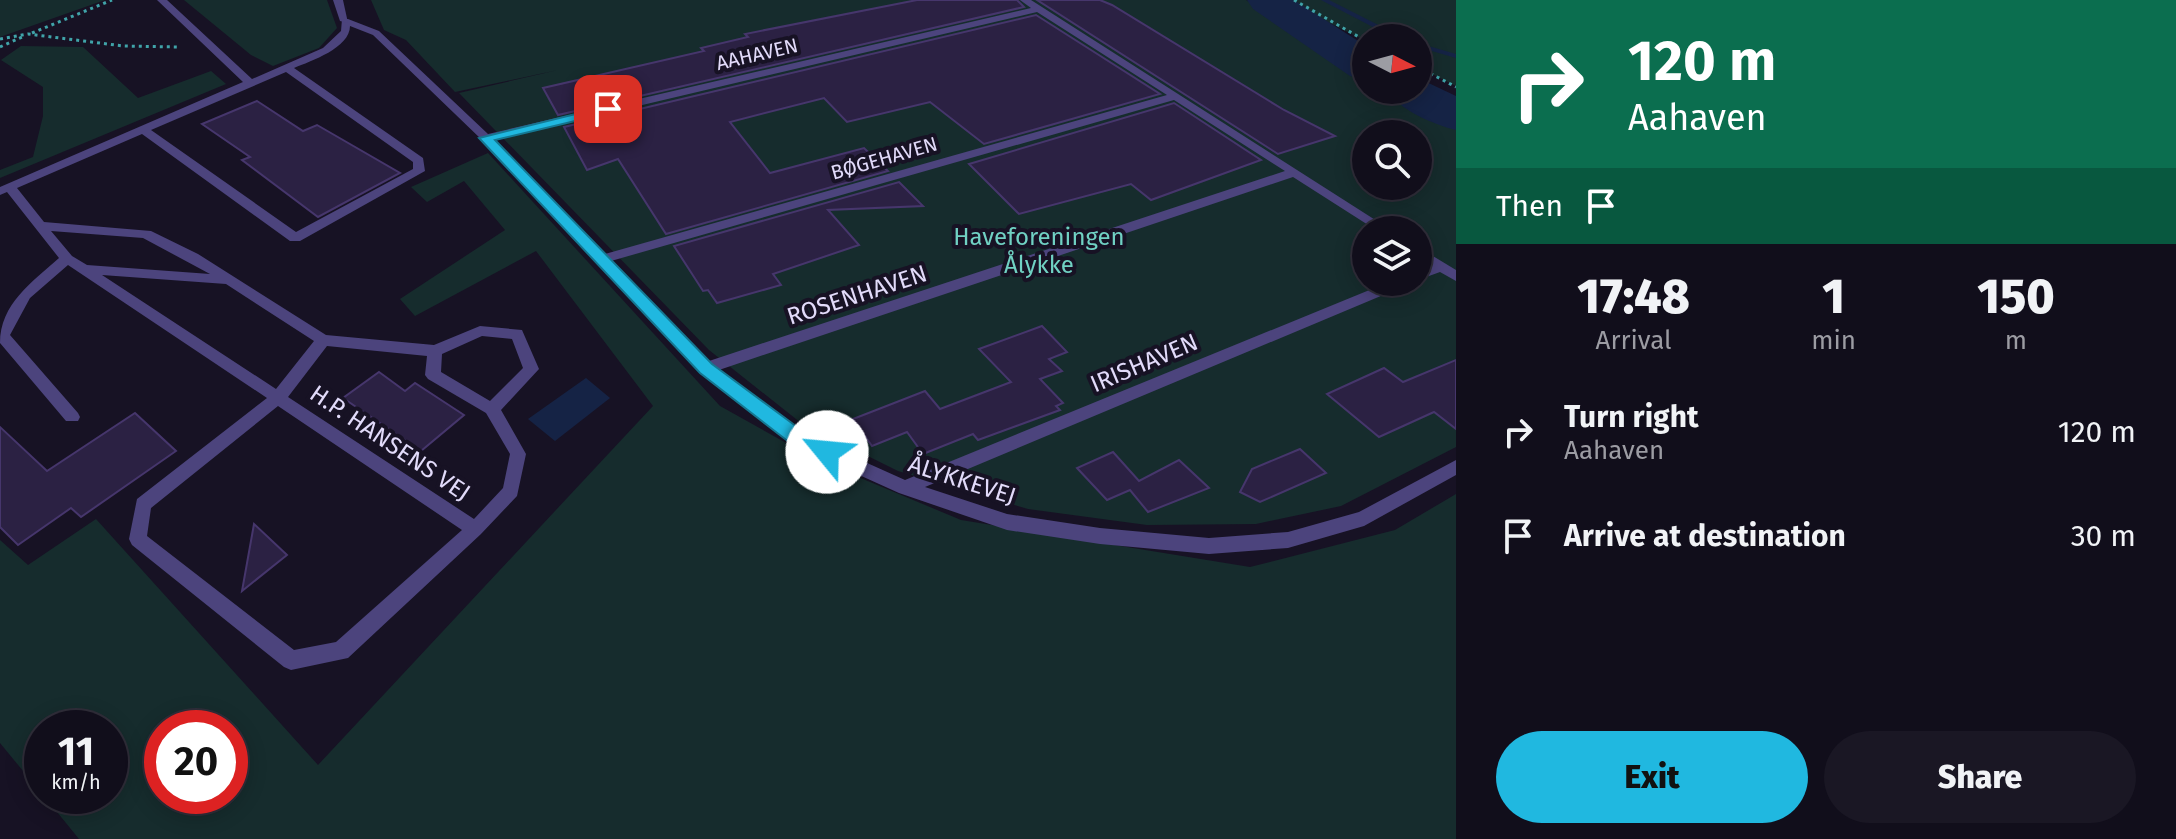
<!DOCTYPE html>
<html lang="en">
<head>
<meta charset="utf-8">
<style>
	:root { --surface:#110e1b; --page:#1a1724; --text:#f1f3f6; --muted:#9c9ca3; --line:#302e3a; --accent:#20b8e0 }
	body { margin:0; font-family:"Fira Sans",sans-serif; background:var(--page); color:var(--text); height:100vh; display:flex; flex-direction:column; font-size:30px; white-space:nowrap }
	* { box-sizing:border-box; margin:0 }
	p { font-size:26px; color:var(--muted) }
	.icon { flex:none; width:44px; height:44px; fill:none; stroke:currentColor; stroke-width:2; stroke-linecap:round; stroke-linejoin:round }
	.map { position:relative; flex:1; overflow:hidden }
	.details { display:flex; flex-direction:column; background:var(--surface); width:720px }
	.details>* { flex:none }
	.banner { background:#0b6e4f; color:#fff; overflow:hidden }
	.needle { width:52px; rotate:96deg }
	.buttons { position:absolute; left:1352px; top:24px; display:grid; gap:16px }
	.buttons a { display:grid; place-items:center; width:80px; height:80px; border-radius:50%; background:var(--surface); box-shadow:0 4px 20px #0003,0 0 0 2px var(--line); font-size:40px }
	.speed { position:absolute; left:24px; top:710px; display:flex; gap:16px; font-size:40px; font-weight:700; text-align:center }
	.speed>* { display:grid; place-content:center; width:104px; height:104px; border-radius:50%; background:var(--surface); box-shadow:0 4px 20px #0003,0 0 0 2px var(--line); line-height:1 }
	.speed small { font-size:20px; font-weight:400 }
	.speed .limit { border:12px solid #d22; background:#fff; color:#111 }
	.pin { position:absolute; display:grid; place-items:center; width:68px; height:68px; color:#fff; margin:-34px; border-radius:16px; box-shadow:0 4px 12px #0006 }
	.me { position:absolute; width:88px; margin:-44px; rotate:298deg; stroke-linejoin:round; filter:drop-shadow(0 0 6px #0008) }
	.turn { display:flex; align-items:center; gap:28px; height:168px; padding:0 40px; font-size:36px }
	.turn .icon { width:104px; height:104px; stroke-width:2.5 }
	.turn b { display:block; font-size:56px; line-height:68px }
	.then { display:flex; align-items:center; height:76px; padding:0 40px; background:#0003; gap:16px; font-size:30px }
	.eta { display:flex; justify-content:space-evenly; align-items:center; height:136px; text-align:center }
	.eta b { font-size:48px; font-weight:800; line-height:56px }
	.primary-button { display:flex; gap:16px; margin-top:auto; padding:16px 40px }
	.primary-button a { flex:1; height:92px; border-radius:48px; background:var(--accent); color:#111; font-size:32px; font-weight:800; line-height:92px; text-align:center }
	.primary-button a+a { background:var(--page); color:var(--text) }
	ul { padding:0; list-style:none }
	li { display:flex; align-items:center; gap:24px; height:104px; padding:0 40px }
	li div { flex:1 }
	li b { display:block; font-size:30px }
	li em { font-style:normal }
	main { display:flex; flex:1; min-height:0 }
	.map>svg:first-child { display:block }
	.green { fill:#162c2d; fill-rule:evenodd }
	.water { fill:#152345 }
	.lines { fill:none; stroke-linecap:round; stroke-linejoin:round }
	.stream { fill:#152345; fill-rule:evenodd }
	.river { fill:#152345; fill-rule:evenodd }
	.building { fill:#2b2143; stroke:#46366c; stroke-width:2 }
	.path { stroke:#40a4a9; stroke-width:3; stroke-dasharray:3 4; stroke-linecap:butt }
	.lane { fill:#4c447d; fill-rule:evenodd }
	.street { fill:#4c447d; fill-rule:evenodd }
	.route { fill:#20b8e0; stroke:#157892; stroke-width:2 }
	.labels { text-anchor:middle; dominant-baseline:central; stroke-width:8; stroke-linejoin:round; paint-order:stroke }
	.far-street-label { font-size:20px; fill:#e2dbfa; stroke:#171224 }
	.park-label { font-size:24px; fill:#70d1c3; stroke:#171224 }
	.street-label { font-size:24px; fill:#e2dbfa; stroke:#171224 }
</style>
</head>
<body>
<main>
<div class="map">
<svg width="1456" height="839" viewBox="0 0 1456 839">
	<rect width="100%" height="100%" fill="#171224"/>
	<g class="green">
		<path d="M0,0H105L0,37Z"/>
		<path d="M184,0H327L337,28L319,48L273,66L251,55Z"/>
		<path d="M371,0H1246L1366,70V90H1402L1456,120V447L1341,506L1256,524L1147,525L1028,509L898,471L801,423L709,350L459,93L558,70L455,92L406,40L384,30ZM1366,134H1418V186H1366ZM1366,230H1418V282H1366Z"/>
		<path d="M1283,0H1456V86L1418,67V38H1366V41Z"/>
		<path d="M21,46L83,47L138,98L211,71L226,84L0,178V170L33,157L43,116V87L1,60Z"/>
		<path d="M488,153L720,406L815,459L961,520L1250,567L1395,530L1456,494V839H79L44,796H110V728H42V794L0,743V540L28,565L96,519L318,765L653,406L536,251L415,316L400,299L505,230L464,181L427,202L411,187ZM162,728H230V796H162Z"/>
	</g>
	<path class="water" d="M586,378L610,398L555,441L528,419Z"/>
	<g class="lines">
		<g class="stream">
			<path d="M1321,0H1329L1404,38H1394Z"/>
			<path d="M1418,43L1456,54V58L1418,47Z"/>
		</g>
		<g class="river">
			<path d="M1247,0H1294L1366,46V79L1350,76L1253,9Z"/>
			<path d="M1418,78L1456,96V130C1432,124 1400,110 1386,90H1418Z"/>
		</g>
	</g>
	<g class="building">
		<path d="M917,0H1017L1024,7L558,115L543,88L704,51L701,48L748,37L745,34Z"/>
		<path d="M1037,0H1100L1112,5L1284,110L1335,136L1278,154Z"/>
		<path d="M1036,15L1160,94L984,144L930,102L847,122L824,98L730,122L770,173L864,148L888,171L666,234L618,159L587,170L564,127Z"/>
		<path d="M257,101L303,131L317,125L400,173L318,217L242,160L250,157L202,124Z"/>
		<path d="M1174,103L1261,160L1151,200L1131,184L1019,214L969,164Z"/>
		<path d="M899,182L923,206L828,210L859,245L773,274L781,285L717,303L708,290L703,291L674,246Z"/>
		<path d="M1042,326L1067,352L1049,359L1062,371L1040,379L1063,403L1056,406L1060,410L978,440L973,434L923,454L907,432L872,446L853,419L925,391L940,409L1011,382L979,349Z"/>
		<path d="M1456,360V429L1434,412L1379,437L1327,394L1384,368L1403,382Z"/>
		<path d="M379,372L405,391L415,383L464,415L421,451L343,398Z"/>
		<path d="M135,413L176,451L81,517L71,508L18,545L0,527V427L47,471Z"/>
		<path d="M1300,449L1326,473L1260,502L1240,492L1252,469Z"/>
		<path d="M1113,452L1139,481L1179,460L1209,488L1148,512L1130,490L1107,500L1077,468Z"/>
		<path d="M254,524L287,555L242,591Z"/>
	</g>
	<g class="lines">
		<g class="path">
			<path d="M1294,0L1366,41"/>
			<path d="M32,33L112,0"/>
			<path d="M0,39L28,34L123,46L179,47"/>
			<path d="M0,47L22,37"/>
			<path d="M1418,67L1456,87"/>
		</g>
		<g class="lane">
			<path d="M157,0H167L252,79L323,48L341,31L342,19H348L379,31L488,134L1031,8L1020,0H1031L1391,230H1376L1293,177L719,370L807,436L905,480L1389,282H1409L1407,285L925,487L1007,514L1100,528L1209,538L1288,532L1359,512L1456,460V475L1364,526L1288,548L1209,554L1100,544L1007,530L899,493L795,446L701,372L482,140L373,35L350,26C350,48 311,61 294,68L423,158L425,171L300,241H290L142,134L17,188L44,222L151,231L198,254L326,335L434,345L480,326L522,330L539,369L501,410L526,454L517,496L481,534L348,658L291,670L284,667L132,545L129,539L137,499L267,398L68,265L30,298L10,335L78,413L80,417L78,421H66L0,343C0,304 32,282 59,258L7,192L0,195V187L243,82ZM1037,12L1167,95L605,254L494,140ZM286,72L413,162V169L296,232L151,130ZM1174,100L1285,171L709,361L611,261ZM51,231L143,238L210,274L87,265L72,256ZM102,275L226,284L314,341L276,389ZM482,336L512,339L523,368L490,401L441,372L442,354ZM327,346L427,356L425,375L428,379L486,413L510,454L503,488L474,519L288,397ZM278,406L462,530L336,642L294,650L147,536L151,508Z"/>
			<path d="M1418,247L1456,270V281L1440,272L1418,280V270L1430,265L1418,257Z"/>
		</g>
		<path class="street" d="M333,0H343L348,23L340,21Z"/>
	</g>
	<path class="route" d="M608,106L613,107V112L495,140L712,364L808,435L834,447L836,452L834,458L827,460L794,446L700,373L479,138Z"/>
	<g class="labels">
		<g class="far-street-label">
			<text transform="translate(757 54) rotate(-13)">AAHAVEN</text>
			<text transform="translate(884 158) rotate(-16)">BØGEHAVEN</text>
		</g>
		<g class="park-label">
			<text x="1039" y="237">Haveforeningen<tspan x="1039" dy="28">Ålykke</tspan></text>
		</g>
		<g class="street-label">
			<text transform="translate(857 295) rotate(-18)">ROSENHAVEN</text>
			<text transform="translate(1144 363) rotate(-23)">IRISHAVEN</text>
			<text transform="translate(390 443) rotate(34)">H.P. HANSENS VEJ</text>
			<text transform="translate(962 480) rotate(18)">ÅLYKKEVEJ</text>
		</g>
	</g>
</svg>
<div class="buttons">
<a><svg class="needle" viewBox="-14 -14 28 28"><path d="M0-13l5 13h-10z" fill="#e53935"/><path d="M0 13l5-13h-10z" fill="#9c9ca3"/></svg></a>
<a><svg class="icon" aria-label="search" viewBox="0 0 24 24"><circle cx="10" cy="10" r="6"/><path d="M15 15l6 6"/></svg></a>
<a><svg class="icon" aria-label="layers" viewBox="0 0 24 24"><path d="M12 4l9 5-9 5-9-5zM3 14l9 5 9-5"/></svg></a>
</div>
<div class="speed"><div>11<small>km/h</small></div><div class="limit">20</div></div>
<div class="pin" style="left:608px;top:109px;background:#d93025"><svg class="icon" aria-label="arrive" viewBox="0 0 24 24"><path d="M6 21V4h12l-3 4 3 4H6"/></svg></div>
<svg class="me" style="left:827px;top:452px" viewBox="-20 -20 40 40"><circle r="19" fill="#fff"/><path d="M0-13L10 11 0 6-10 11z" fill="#20b8e0"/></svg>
</div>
<section class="details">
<div class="banner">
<div class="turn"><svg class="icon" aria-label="right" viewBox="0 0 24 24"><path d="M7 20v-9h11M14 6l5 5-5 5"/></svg><div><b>120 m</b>Aahaven</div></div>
<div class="then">Then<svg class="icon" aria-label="arrive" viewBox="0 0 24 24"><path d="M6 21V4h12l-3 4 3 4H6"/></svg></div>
</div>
<div class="eta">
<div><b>17:48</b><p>Arrival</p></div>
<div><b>1</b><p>min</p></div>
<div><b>150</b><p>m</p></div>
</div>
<ul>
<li><svg class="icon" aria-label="right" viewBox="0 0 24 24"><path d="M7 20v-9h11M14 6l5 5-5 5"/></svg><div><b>Turn right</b><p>Aahaven</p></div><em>120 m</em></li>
<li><svg class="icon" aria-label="arrive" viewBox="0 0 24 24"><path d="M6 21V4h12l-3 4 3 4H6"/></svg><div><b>Arrive at destination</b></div><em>30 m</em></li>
</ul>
<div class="primary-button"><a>Exit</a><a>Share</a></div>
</section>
</main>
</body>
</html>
